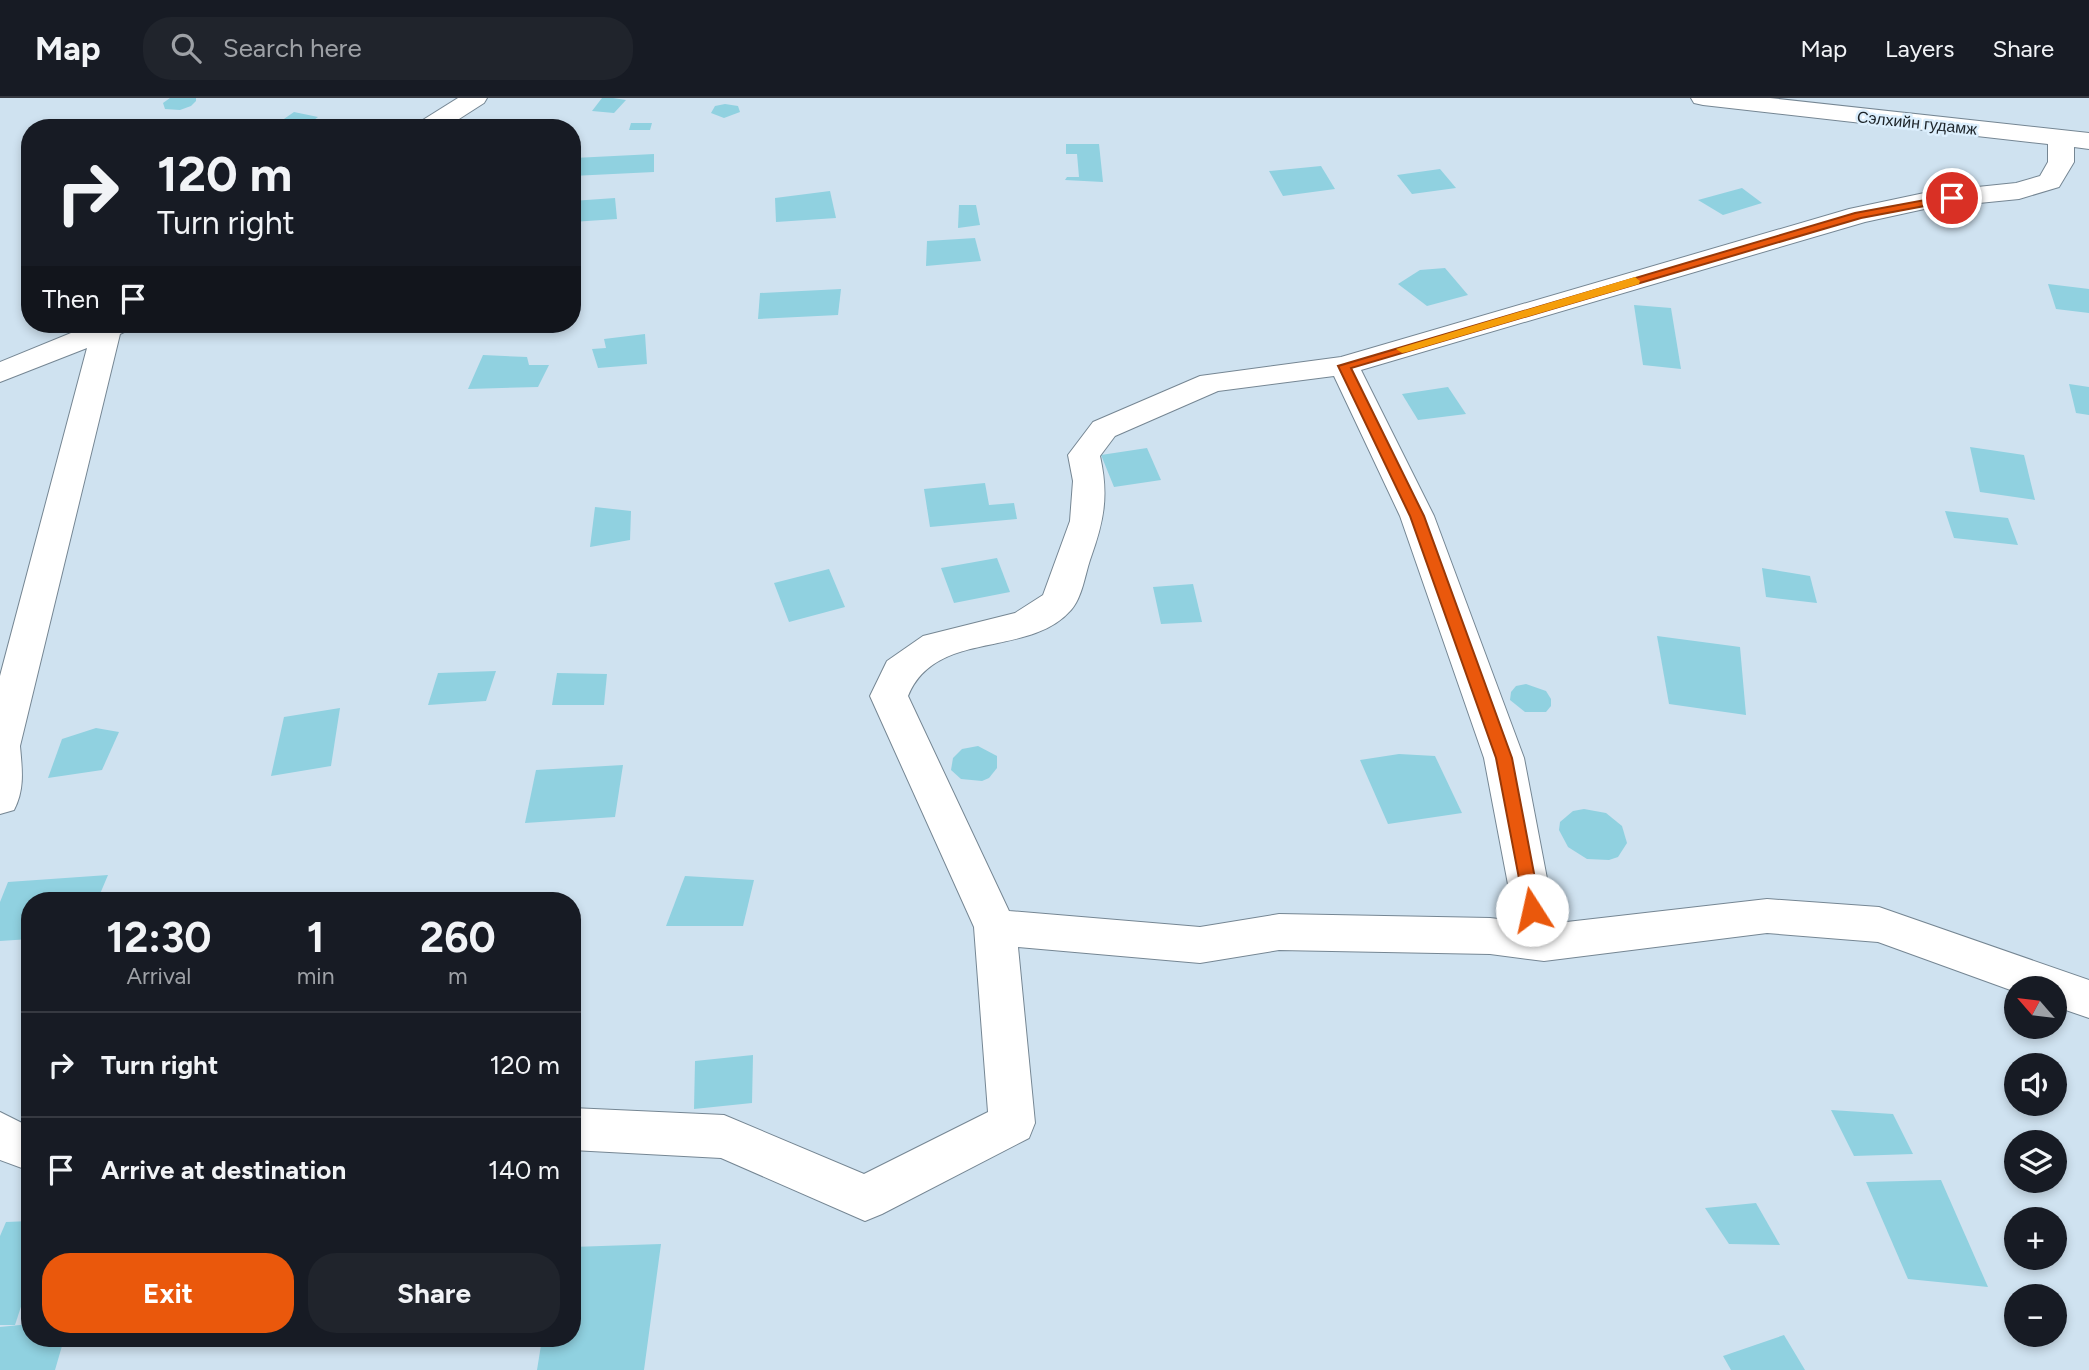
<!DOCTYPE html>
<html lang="en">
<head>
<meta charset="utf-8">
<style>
	:root { --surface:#171b24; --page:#20242c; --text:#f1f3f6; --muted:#9ea1a6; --line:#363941; --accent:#ea580c }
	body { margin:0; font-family:Figtree,sans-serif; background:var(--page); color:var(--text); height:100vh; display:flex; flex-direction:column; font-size:26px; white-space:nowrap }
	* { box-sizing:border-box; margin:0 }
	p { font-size:23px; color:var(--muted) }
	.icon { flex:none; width:38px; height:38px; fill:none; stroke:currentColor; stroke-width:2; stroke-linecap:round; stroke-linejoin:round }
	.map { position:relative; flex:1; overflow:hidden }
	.details { position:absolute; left:21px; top:794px; width:560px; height:455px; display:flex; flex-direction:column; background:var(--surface); border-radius:28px; box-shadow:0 4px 10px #0003 }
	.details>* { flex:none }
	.hud { position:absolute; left:21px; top:21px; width:560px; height:214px; border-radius:28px; box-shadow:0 4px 10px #0003; background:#171b24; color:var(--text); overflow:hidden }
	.needle { width:46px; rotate:298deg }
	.tools { position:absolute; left:2004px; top:878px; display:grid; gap:14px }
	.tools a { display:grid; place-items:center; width:63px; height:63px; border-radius:50%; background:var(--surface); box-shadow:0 4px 10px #0003; font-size:35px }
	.pin { position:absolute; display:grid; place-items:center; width:60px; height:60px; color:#fff; margin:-30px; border:4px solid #fff; border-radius:50%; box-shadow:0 2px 7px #0007 }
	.me { position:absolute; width:77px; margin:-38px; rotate:350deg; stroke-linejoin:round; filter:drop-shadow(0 0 5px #0008) }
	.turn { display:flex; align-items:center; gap:24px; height:147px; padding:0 21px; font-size:32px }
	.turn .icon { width:91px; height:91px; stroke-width:2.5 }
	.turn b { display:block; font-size:49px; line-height:60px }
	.then { display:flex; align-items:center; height:66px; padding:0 21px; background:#0003; gap:14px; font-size:26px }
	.eta { display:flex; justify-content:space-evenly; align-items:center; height:119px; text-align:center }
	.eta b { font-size:42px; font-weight:700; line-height:49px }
	.button { display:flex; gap:14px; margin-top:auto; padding:14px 21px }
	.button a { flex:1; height:80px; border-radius:28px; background:var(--accent); color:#fff; font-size:28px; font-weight:700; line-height:80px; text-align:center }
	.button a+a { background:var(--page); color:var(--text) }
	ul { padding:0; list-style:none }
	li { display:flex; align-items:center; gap:21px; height:105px; padding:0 21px; border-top:2px solid var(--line) }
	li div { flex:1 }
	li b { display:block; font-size:26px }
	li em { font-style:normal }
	header { display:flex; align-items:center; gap:42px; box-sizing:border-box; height:98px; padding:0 35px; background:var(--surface); border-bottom:2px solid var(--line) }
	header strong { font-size:33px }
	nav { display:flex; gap:38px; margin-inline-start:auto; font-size:24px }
	.search { width:490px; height:63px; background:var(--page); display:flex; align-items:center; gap:18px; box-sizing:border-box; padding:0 24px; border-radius:28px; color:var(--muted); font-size:26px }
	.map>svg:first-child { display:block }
	.building { fill:#90d1e0 }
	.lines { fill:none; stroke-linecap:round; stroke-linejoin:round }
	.street-casing { stroke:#758693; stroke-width:2 }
	.street { fill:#fff; fill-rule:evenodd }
	.route { fill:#ea580c; stroke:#983908; stroke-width:2 }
	.slow { fill:#f59e0b }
	.labels { text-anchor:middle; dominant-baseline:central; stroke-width:5; stroke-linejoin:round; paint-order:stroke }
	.far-street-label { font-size:16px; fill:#1d2429; stroke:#dceffd }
</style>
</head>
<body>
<header>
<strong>Map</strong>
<div class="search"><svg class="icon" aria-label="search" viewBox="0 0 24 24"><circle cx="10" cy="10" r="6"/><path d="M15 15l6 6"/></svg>Search here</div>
<nav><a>Map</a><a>Layers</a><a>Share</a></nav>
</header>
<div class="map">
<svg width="2089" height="1272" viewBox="0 0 2089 1272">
	<rect width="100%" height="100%" fill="#cfe2f0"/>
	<g class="building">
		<path d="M170,0H196V3L191,8L180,12L165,11L163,5Z"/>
		<path d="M602,0H613L626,2L614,15L592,13Z"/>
		<path d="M725,6L738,8L740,14L724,20L711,15L715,8Z"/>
		<path d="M294,14L318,19L303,30H271Z"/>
		<path d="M631,25H652L650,32H629Z"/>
		<path d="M1066,46H1099L1103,84L1065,82L1067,79H1079L1077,56H1066Z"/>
		<path d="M654,56V74L572,78L574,60Z"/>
		<path d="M1321,68L1335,91L1283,98L1269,73Z"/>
		<path d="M1440,71L1456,90L1412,96L1397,77Z"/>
		<path d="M1742,90L1762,105L1723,117L1698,102Z"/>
		<path d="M830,93L836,120L776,124L775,100Z"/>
		<path d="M615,100L617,121L572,124V103Z"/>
		<path d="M959,107H976L980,127L958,130Z"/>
		<path d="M975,140L981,163L926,168L927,143Z"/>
		<path d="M1445,170L1468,197L1427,208L1398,186L1420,172Z"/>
		<path d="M2048,186L2089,191V215L2056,211Z"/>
		<path d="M841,191L838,217L758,221L760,195Z"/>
		<path d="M1634,207L1671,210L1681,271L1643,267Z"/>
		<path d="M390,226H458L457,228L388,230Z"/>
		<path d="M645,236L647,266L598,270L592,251L606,250L604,241Z"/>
		<path d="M483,257L527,259L529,267H549L538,289L468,291Z"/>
		<path d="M2069,286L2089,289V317L2076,315Z"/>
		<path d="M1448,289L1466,316L1418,322L1402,296Z"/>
		<path d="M1970,349L2024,357L2035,402L1980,394Z"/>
		<path d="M1147,350L1161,382L1114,389L1101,357Z"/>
		<path d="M985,385L989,407L1014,405L1017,421L930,429L924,391Z"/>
		<path d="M595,409L631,413L630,442L590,449Z"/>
		<path d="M1945,413L2008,420L2018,447L1954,440Z"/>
		<path d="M997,460L1010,494L954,505L941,470Z"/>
		<path d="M1762,470L1810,478L1817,505L1766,499Z"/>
		<path d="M829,471L845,509L789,524L774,485Z"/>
		<path d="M1193,486L1202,524L1161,526L1153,489Z"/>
		<path d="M1657,538L1740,549L1746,617L1669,606Z"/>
		<path d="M496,573L486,603L428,607L438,575Z"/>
		<path d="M557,575L607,576L604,607H552Z"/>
		<path d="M1526,586L1546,593L1551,601V608L1546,614H1525L1510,602L1511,594L1516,588Z"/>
		<path d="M340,610L331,668L271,678L284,619Z"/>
		<path d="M96,630L119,634L102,672L48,680L62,641Z"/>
		<path d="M978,648L997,658V670L989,680L982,683L961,681L951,672L953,660L962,651Z"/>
		<path d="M1399,656L1435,658L1462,715L1388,726L1360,662Z"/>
		<path d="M623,667L615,719L525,725L536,672Z"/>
		<path d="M1584,711L1606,715L1622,728L1627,745L1618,759L1609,762L1587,761L1568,749L1559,732L1560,724L1573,713Z"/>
		<path d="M108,777L97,803H30V841L0,843V804L8,784Z"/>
		<path d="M685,778L754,782L743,828H666Z"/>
		<path d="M753,957L752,1005L694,1011L695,963Z"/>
		<path d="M1831,1012L1893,1016L1913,1056L1854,1058Z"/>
		<path d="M1941,1082L1988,1189L1908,1181L1866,1084Z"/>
		<path d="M1756,1105L1780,1147L1729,1146L1705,1110Z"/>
		<path d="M30,1123V1181L15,1227H0V1138L6,1124Z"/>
		<path d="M661,1146L644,1272H537L542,1241H572V1149Z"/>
		<path d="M30,1226V1241H64L55,1272H0V1229Z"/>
		<path d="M1784,1237L1805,1272H1731L1723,1258Z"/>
	</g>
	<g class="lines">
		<g class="street-casing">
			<g id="street">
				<path d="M458,0H487L484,5L445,30H415L418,25Z"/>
				<path d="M1691,0H1770L2089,35V51L2074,49V64L2059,89L2019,101L1929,110L1865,124L1361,272L1434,418L1524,660L1553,812L1558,825L1767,801L1879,809L2089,882V920L2054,908V891H2016V894L1878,844L1767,835L1544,863L1490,856L1279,852L1200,865L1018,849L1035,1025L1029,1040L882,1116L865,1123L721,1060L572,1052V1010L724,1017L864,1076L988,1014L974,829L870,598L887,563L923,538L1015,515L1043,497L1070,423L1073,383L1068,357L1093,324L1200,278L1341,259L1849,111L1929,94L2016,85L2040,78L2048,64V46L1703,7L1694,5ZM1334,278L1400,418L1484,660L1515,823L1490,820L1279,816L1200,829L1009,813L908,598C936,530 1028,561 1071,512C1082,500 1085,477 1090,462C1104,423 1109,398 1100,358L1115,338L1218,293Z"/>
				<path d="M93,226H133L128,232L120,236L20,648C22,671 25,691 14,712L0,716V578L87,250L0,284V264Z"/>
				<path d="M0,1014L30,1029V1073L0,1062Z"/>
			</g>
		</g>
		<use href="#street" class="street"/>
	</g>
	<path class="route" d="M1952,97L1957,100L1956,102L1861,120L1351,270L1424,418L1512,660L1541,812L1538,817H1526L1496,660L1410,418L1338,268L1855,115Z"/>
	<path class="slow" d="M1635,179L1640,183L1639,186L1407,254L1402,255L1396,251Z"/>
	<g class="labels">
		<g class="far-street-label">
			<text transform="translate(1917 25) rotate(6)">Сэлхийн гудамж</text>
		</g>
	</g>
</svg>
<div class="tools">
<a><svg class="needle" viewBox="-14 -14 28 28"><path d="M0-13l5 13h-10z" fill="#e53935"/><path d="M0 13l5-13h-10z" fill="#9ea1a6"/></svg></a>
<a><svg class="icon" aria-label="sound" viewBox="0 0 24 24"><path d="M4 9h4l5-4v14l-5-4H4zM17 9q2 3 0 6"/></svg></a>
<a><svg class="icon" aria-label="layers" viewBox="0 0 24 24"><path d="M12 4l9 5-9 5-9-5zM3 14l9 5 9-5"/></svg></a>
<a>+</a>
<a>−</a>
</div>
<div class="pin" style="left:1952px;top:100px;background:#d93025"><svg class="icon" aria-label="arrive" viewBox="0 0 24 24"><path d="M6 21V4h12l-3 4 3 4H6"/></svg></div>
<svg class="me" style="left:1532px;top:812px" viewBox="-20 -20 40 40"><circle r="19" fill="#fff"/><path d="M0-13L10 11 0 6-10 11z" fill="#ea580c"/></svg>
<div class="hud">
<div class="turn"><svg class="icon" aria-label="right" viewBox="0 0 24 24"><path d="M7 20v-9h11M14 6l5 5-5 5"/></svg><div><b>120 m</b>Turn right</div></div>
<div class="then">Then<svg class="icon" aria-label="arrive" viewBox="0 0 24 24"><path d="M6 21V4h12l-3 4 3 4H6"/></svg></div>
</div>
<section class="details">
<div class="eta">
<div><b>12:30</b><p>Arrival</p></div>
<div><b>1</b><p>min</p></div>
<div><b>260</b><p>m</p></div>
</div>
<ul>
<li><svg class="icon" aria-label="right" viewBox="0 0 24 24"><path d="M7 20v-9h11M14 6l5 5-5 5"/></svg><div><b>Turn right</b></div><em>120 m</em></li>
<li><svg class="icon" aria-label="arrive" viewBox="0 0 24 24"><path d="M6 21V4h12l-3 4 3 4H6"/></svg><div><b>Arrive at destination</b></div><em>140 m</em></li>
</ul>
<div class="button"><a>Exit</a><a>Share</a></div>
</section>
</div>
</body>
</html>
